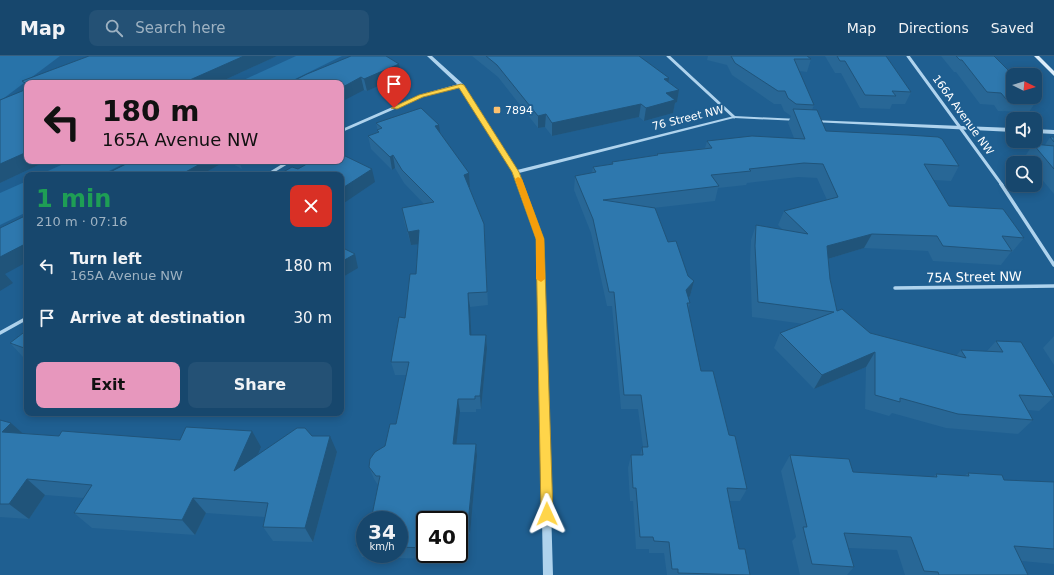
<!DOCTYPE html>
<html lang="en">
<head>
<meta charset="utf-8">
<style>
	:root { --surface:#17476d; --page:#245175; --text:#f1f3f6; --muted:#9eb2c2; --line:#365f80; --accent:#e797bd }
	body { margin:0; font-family:"DejaVu Sans",sans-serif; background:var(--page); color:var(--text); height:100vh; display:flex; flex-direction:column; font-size:15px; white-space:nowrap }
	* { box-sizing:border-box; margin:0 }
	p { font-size:13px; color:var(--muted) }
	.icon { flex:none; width:22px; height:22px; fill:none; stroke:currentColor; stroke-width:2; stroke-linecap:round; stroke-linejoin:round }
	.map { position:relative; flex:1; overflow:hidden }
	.panel { position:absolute; left:24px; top:116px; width:320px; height:244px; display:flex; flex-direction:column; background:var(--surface); border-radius:8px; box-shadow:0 2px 10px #0003,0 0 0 1px var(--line) }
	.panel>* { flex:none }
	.top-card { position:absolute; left:24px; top:24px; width:320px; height:84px; border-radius:8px; box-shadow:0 2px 10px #0003,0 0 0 1px var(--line); background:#e797bd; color:#111; overflow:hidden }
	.needle { width:26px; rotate:95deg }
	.tools { position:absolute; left:1006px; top:12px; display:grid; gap:8px }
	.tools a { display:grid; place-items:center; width:36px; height:36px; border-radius:8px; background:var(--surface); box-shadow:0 2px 10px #0003,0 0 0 1px var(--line); font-size:20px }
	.speed { position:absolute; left:356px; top:455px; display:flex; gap:8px; font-size:20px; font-weight:700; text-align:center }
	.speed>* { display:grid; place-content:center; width:52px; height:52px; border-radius:50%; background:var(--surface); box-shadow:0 2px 10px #0003,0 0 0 1px var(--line); line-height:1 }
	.speed small { font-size:10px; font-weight:400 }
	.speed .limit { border:2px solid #111; border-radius:6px; background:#fff; color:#111 }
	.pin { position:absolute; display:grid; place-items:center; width:34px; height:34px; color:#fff; margin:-41px -17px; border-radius:50% 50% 50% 0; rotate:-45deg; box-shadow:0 0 4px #0007 }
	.pin .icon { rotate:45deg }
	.me { position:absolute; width:44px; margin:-22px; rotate:359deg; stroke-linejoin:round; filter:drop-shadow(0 0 3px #0008) }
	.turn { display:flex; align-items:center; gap:14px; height:84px; padding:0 12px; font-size:18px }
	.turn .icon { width:52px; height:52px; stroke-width:2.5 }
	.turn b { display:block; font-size:28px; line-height:34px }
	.round { display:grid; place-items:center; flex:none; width:42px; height:42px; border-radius:8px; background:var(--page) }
	.overview { display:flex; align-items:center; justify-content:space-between; height:68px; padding:0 12px }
	h1 { font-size:24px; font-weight:600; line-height:30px; color:#1e9e55 }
	.primary-button { display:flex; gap:8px; margin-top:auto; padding:8px 12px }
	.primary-button a { flex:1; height:46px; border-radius:8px; background:var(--accent); color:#111; font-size:16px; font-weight:600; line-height:46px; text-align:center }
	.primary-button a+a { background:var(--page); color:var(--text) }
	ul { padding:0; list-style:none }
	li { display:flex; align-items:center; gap:12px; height:52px; padding:0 12px }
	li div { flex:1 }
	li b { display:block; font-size:15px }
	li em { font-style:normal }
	header { display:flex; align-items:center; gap:24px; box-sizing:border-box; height:56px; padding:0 20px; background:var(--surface); border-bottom:1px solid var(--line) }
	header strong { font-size:19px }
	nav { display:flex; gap:22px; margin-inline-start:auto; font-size:14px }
	.search { width:280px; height:36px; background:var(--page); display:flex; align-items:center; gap:10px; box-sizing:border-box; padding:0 14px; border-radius:8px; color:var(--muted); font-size:15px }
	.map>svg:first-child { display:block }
	.green { fill:#2873a9 }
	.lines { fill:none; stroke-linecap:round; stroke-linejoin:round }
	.minor-far1 { stroke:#afd3ed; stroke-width:3 }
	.minor { stroke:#afd3ed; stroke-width:3.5 }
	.tertiary { fill:#afd3ed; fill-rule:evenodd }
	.secondary { fill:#dcedfa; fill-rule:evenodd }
	.wall { fill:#286796 }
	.shaded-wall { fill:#20547a }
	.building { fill:#2e78ae; stroke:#20547a }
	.route { fill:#ffd54a; stroke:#a68a30 }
	.slow { fill:#f59e0b }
	.poi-dot { fill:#fbc16f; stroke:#1f5f91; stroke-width:1.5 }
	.labels { text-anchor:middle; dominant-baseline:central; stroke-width:4; stroke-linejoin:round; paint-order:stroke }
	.far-poi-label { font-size:11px; fill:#fff; stroke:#1f5f91; text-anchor:start }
	.far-street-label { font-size:11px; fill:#fff; stroke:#1f5f91 }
	.street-label { font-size:13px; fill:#fff; stroke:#1f5f91 }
</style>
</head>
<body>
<header>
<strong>Map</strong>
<div class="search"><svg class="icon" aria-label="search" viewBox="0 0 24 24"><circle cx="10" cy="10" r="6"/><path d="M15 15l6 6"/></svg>Search here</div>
<nav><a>Map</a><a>Directions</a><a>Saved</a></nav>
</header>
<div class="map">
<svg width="1054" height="519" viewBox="0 0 1054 519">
	<rect width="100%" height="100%" fill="#1f5f91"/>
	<g class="green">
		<path d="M0,0H60L0,45Z"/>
		<path d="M296,0H342L287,27H237Z"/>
		<path d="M70,105H129L101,119H39Z"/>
		<path d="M27,125V156L0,169V137Z"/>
	</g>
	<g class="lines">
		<g class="minor-far1">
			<path d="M668,0L734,61"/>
			<path d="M908,0L1002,129"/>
			<path d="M341,75L421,40L461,29"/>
			<path d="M267,119L290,105"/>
		</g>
		<g class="minor">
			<path d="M1001,128L1054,209"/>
			<path d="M895,232L1054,230"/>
			<path d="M0,277L27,262"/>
		</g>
		<g class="tertiary">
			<path d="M427,0H432L463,28L517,114L734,60L799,63L801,64L799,65L734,62L519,117L543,183L553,519H543L537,183L513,116L459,30Z"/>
			<path d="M811,64L1013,72V76L813,66H811Z"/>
			<path d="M1035,73L1054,74V78L1035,77Z"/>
		</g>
		<path class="secondary" d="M1034,0H1039L1054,15V20Z"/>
	</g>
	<g class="wall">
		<path d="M89,0H277L218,27H27V105H47L0,127V44L27,33L22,25Z"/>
		<path d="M472,0H640V1L668,26L679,34L677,46L675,47L673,57L644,65L639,61L552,80L545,71L538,72L498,21Z"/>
		<path d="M708,0H807L811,3L807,16L799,15L814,49L812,54L826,75L959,110L951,125L933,124L949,150L1024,182L1012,196H1011L1001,209L933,205L928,195L864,192L828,203L830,223L837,255L870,277L956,300L961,294L987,295L996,285L1054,341L1039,355L1028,354L1033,364L1018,378L946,372L892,357L889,360L865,353L866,311L814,333L774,292L780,277L804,268L752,261L750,205L751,184L756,169L783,174L778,169L784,155L827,144L817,122L798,121L747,127L746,129L718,132L715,145L653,152L668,186L688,220L694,225L690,240L688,242L690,247L688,254L701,315L729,379L747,433L740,445H730L739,493L750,519H667L664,497H649V493H636L633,445H630L628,412L631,399H640L642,391H643L638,353H621L612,250H607L591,177L574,134L575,120L592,117L593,111L612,108V106L656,99L657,98L705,92L707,85L794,82L788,67L791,60L784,55L781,48H774L732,19L727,9L707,4Z"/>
		<path d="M825,0H886L911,36L905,48H892L890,53L860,52L841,17H835Z"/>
		<path d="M941,0H994L1037,44L1029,56L998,55L994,49L980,48L956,16H954Z"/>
		<path d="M307,18L401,20L367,35L364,34Z"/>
		<path d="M376,67L440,78L469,117L470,131H469L484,168L488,249L470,251L471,279H486L487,293L481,353H476V356H460L456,388H476L477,400L470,478L459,479V464H425V498H435L434,503L362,501L356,490L365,466V498H399V464L378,429L374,423L369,411L385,390L396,368L406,319H395L391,306L405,262L416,218L418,188L411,189L404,165L402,152L424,148L404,127L395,112L392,114L371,93L368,80L378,76Z"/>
		<path d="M1050,81H1054V138L1035,115V107H1028L1024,102L1033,88L1045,89Z"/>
		<path d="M227,105H239L242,113Z"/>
		<path d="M27,274V303L24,302L10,287Z"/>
		<path d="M1054,280V309L1043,292Z"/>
		<path d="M0,364L22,377L59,380L261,391L258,399L312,380L337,396L313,486L273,485L263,471L265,461L206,457L195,479L92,472L74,457L84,442L45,439L29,463L0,461Z"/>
		<path d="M790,399L853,416L933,421L936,418L964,420L968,417L1004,424L1054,426V508L1022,505L1028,519H905L897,494L849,492L854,511L847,519H800L792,485L796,481L781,415Z"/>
	</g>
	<g class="shaded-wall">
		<path d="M244,0H277L218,27H183Z"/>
		<path d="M399,8L401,20L367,35L364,23Z"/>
		<path d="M361,21L364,34L341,46V32Z"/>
		<path d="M669,22L667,34L664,23Z"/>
		<path d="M679,34L677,46L675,47L673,57L644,65L646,52L666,37Z"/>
		<path d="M641,48L639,61L552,80V67Z"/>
		<path d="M546,58L545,71L538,72V60Z"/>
		<path d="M439,69L441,82L435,70Z"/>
		<path d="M27,96V105H47L0,127V108Z"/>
		<path d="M393,99L395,112L392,114L390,101Z"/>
		<path d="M198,105H226L206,116L207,119H180Z"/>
		<path d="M372,113L375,126L341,149V133Z"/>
		<path d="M469,117L470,131L465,132L464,119Z"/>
		<path d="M341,154L345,167L341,201Z"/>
		<path d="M419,174L421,188L411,189L408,176Z"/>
		<path d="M872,178L864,192L821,205L827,190Z"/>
		<path d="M27,187V206L5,218L13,227L0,235V201Z"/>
		<path d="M355,198L358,212L341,222V206Z"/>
		<path d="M694,225L690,240L682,248L686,234Z"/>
		<path d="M468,237L470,251L472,292L470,279Z"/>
		<path d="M486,279L487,293L481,353L480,340Z"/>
		<path d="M875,296L866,311L814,333L822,319Z"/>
		<path d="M458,343L460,356L455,400L453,388Z"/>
		<path d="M11,367L29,383L2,376Z"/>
		<path d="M252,375L261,391L245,431L234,415Z"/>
		<path d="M330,380L337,396L313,486L305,472Z"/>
		<path d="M476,388L477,400L470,478L468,467Z"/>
		<path d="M27,423L45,439L29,463L9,448Z"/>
		<path d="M193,442L206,457L195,479L182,464Z"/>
		<path d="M433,498H435L434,503Z"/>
	</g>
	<g class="building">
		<path d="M89,0H244L183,27H27V28L22,25Z"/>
		<path d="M351,0H386L399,8L364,23L361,21L341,32V27H289L307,18Z"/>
		<path d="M486,0H639L669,22L664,23L679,34L666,37L675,44L646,52L641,48L552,67L546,58L538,60L497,9Z"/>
		<path d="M731,0H807L811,3H794L814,49L796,48L788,42L785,35H778L735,7Z"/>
		<path d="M837,0H886L911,36L892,35L896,40L865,39L845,5H840Z"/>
		<path d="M956,0H994L1013,19V41H1034L1037,44L1006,43L1001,37L987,36L962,4H960Z"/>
		<path d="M27,33V96L0,108V44Z"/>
		<path d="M421,52L439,69L435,70L469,117L464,119L484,168L487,236L468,237L470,279H486L480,340H475V343H458L453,388H476L468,467H459V464H425V492L399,491V464H371L380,420H376L369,411L370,403L375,396L385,390L390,368H396L409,306H391L399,261L405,262L410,218H416L419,174L408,176L402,152L434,146L402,114L393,99L390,101L368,80L379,76L377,74L382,72L376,67Z"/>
		<path d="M793,53L817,54L826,75L908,79L938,81L942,83L959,110L924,108L949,150L1003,153L1024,182L1002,180L1012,195L943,190L937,180L872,178L827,190L830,223L837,255L842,253L870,277L966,302L961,294L1003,296L996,285L1021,286L1054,341L1019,339L1033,364L958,358L900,342V346L875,339V296L822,319L780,277L834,256L758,246L755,190L756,169L808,178L784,155L838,141L823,108L804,107L749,113L751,115L711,119L719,130L603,144L655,152L668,186L676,185L688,220L694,225L686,234L690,247H687L701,315H713L729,379L735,380L747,433L727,432L739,493H745L750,519L678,517V513H672L669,486L654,485L653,481H640L636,432H633L631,399H643L642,391H648L641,339H624L614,236H609L593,163L575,120L596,116L593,111L613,108L612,106L658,99L657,98L712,92L707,85L752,80L805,83Z"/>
		<path d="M1050,81H1054V86Z"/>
		<path d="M1033,88L1054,90V113Z"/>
		<path d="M341,98L372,113L341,133V119H278L292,111L298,113L312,105H341Z"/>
		<path d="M132,105H199L202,107L180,119H104Z"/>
		<path d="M27,159V187L0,201V172Z"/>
		<path d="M341,191L355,198L341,206Z"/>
		<path d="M27,274V293L10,287Z"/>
		<path d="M0,364L11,367L2,376L59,380L62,375L180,384L186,371L252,375L234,415L297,372H305L312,380H330L305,472L263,471L268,447L193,442L182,464L74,457L92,429L27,423L9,448H0Z"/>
		<path d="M790,399L849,403L853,416L937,421L936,418L969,420L968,417L1002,419L1004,424L1054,426V493L1014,490L1028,519H939L938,516L924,515L911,481L844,477L854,511L812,508L803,471H807Z"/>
		<path d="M361,465L365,466V490H356Z"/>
	</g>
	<path class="route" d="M461,28L464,29L519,116L544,183L553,458L551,462L547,464L543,462L541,458L536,183L512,116L459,32L423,41L397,53L391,52L419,39Z"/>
	<path class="slow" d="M518,121L522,123L544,183L545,223L541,226L536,223V183L515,123Z"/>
	<rect class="poi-dot" x="493" y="50" width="8" height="8" rx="2"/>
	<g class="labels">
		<g class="far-poi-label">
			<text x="505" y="54">7894</text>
		</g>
		<g class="far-street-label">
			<text transform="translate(963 59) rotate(54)">166A Avenue NW</text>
			<text transform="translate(688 62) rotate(-14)">76 Street NW</text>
		</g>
		<g class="street-label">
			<text transform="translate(974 221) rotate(-1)">75A Street NW</text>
		</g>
	</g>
</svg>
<div class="tools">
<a><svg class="needle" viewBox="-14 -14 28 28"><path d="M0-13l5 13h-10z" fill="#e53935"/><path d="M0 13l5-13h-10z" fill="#9eb2c2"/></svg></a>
<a><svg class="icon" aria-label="sound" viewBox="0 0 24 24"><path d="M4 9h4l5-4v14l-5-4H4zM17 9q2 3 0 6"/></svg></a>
<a><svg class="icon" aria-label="search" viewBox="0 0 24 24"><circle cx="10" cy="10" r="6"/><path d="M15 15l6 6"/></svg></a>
</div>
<div class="speed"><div>34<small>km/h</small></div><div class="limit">40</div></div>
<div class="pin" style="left:394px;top:52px;background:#d93025"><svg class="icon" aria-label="arrive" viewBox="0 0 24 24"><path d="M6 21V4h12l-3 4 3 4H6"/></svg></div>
<svg class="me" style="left:547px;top:458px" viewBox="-20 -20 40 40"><path d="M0-17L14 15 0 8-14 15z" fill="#ffd54a" stroke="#fff" stroke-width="4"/></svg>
<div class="top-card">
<div class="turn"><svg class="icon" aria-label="left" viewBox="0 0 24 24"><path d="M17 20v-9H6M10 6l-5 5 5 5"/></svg><div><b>180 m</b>165A Avenue NW</div></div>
</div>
<section class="panel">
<div class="overview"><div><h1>1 min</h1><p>210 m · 07:16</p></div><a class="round" style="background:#d93025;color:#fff"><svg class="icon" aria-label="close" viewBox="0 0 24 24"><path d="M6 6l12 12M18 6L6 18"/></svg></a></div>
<ul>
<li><svg class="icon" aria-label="left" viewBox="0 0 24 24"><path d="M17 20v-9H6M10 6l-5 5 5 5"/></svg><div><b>Turn left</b><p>165A Avenue NW</p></div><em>180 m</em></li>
<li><svg class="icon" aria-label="arrive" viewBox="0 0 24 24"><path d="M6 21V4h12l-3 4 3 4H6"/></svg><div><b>Arrive at destination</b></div><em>30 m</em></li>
</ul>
<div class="primary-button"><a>Exit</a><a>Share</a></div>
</section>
</div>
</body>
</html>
